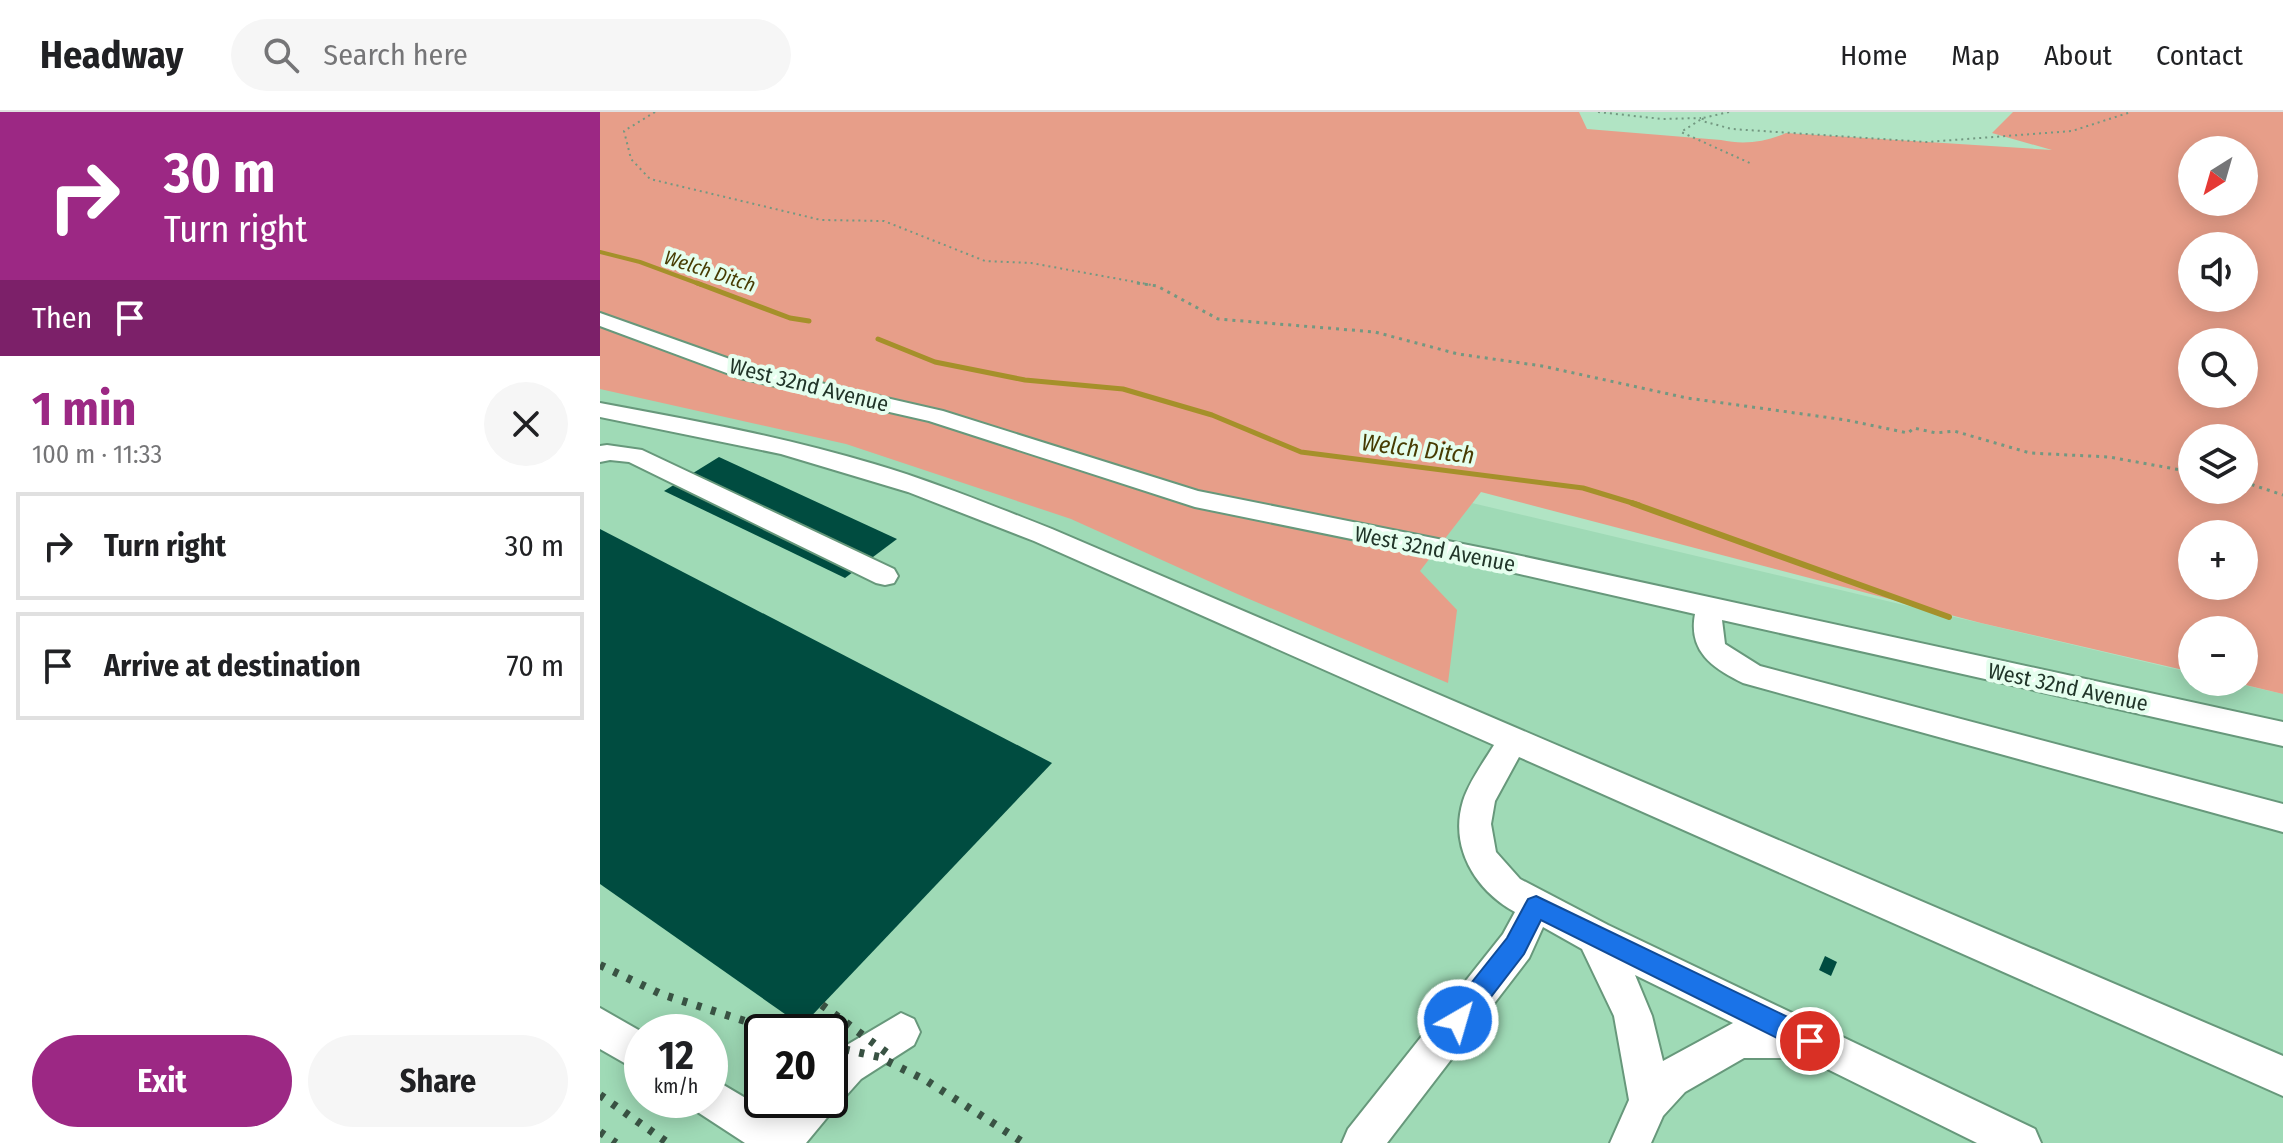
<!DOCTYPE html>
<html lang="en">
<head>
<meta charset="utf-8">
<style>
	:root { --surface:#fff; --page:#f6f6f6; --text:#202124; --muted:#757577; --line:#e0e0e0; --accent:#9c2884 }
	body { margin:0; font-family:"Fira Sans Condensed",sans-serif; background:var(--page); color:var(--text); height:100vh; display:flex; flex-direction:column; font-size:30px; white-space:nowrap }
	* { box-sizing:border-box; margin:0 }
	p { font-size:26px; color:var(--muted) }
	.icon { flex:none; width:44px; height:44px; fill:none; stroke:currentColor; stroke-width:2; stroke-linecap:round; stroke-linejoin:round }
	.map { position:relative; flex:1; overflow:hidden }
	.details { display:flex; flex-direction:column; background:var(--surface); width:600px }
	.details>* { flex:none }
	.hud { background:#9c2884; color:#fff; overflow:hidden }
	.needle { width:52px; rotate:217deg }
	.controls { position:absolute; left:1578px; top:24px; display:grid; gap:16px }
	.controls a { display:grid; place-items:center; width:80px; height:80px; border-radius:50%; background:var(--surface); box-shadow:0 4px 20px #0003; font-size:40px }
	.speed { position:absolute; left:24px; top:902px; display:flex; gap:16px; font-size:40px; font-weight:700; text-align:center }
	.speed>* { display:grid; place-content:center; width:104px; height:104px; border-radius:50%; background:var(--surface); box-shadow:0 4px 20px #0003; line-height:1 }
	.speed small { font-size:20px; font-weight:400 }
	.speed .limit { border:4px solid #111; border-radius:12px; background:#fff; color:#111 }
	.pin { position:absolute; display:grid; place-items:center; width:68px; height:68px; color:#fff; margin:-34px; border:4px solid #fff; border-radius:50%; box-shadow:0 2px 8px #0007 }
	.me { position:absolute; width:88px; margin:-44px; rotate:38deg; stroke-linejoin:round; filter:drop-shadow(0 0 6px #0008) }
	.turn { display:flex; align-items:center; gap:28px; height:168px; padding:0 32px; font-size:36px }
	.turn .icon { width:104px; height:104px; stroke-width:2.5 }
	.turn b { display:block; font-size:56px; line-height:68px }
	.then { display:flex; align-items:center; height:76px; padding:0 32px; background:#0003; gap:16px; font-size:30px }
	.round { display:grid; place-items:center; flex:none; width:84px; height:84px; border-radius:42px; background:var(--page) }
	.headline { display:flex; align-items:center; justify-content:space-between; height:136px; padding:0 32px }
	h1 { font-size:48px; font-weight:700; line-height:60px; color:var(--accent) }
	.button { display:flex; gap:16px; margin-top:auto; padding:16px 32px }
	.button a { flex:1; height:92px; border-radius:48px; background:var(--accent); color:#fff; font-size:32px; font-weight:700; line-height:92px; text-align:center }
	.button a+a { background:var(--page); color:var(--text) }
	ul { padding:0; list-style:none }
	li { display:flex; align-items:center; gap:24px; height:108px; margin:0 16px 12px; padding:0 16px; border:4px solid var(--line); border-radius:0px }
	li div { flex:1 }
	li b { display:block; font-size:30px }
	li em { font-style:normal }
	header { display:flex; align-items:center; gap:48px; box-sizing:border-box; height:112px; padding:0 40px; background:var(--surface); border-bottom:2px solid var(--line) }
	header strong { font-size:38px }
	nav { display:flex; gap:44px; margin-inline-start:auto; font-size:28px }
	.search { width:560px; height:72px; background:var(--page); display:flex; align-items:center; gap:20px; box-sizing:border-box; padding:0 28px; border-radius:44px; color:var(--muted); font-size:30px }
	main { display:flex; flex:1; min-height:0 }
	.map>svg:first-child { display:block }
	.built { fill:#9fdab6; fill-rule:evenodd }
	.green { fill:#e79e89; fill-rule:evenodd }
	.lines { fill:none; stroke-linecap:round; stroke-linejoin:round }
	.stream-far2 { stroke:#a5902a; stroke-width:4 }
	.stream-far1 { stroke:#a5902a; stroke-width:5 }
	.stream { stroke:#a5902a; stroke-width:6 }
	.building { fill:#004c40 }
	.minor-casing { stroke:#67987b; stroke-width:4 }
	.path-far1 { stroke:#739881; stroke-width:2; stroke-dasharray:2 4; stroke-linecap:butt }
	.path { stroke:#739881; stroke-width:3; stroke-dasharray:3 5; stroke-linecap:butt }
	.minor { fill:#fff; fill-rule:evenodd }
	.rail { stroke:#395243; stroke-width:8; stroke-dasharray:5 10; stroke-linecap:butt }
	.route { fill:#1a73e8; stroke:#114b97; stroke-width:2 }
	.labels { text-anchor:middle; dominant-baseline:central; stroke-width:8; stroke-linejoin:round; paint-order:stroke }
	.far-water-label { font-size:20px; font-style:italic; fill:#473c03; stroke:#e5feee }
	.street-label { font-size:22px; fill:#213529; stroke:#e5feee }
	.water-label { font-size:24px; font-style:italic; fill:#473c03; stroke:#e5feee }
</style>
</head>
<body>
<header>
<strong>Headway</strong>
<div class="search"><svg class="icon" aria-label="search" viewBox="0 0 24 24"><circle cx="10" cy="10" r="6"/><path d="M15 15l6 6"/></svg>Search here</div>
<nav><a>Home</a><a>Map</a><a>About</a><a>Contact</a></nav>
</header>
<main>
<section class="details">
<div class="hud">
<div class="turn"><svg class="icon" aria-label="right" viewBox="0 0 24 24"><path d="M7 20v-9h11M14 6l5 5-5 5"/></svg><div><b>30 m</b>Turn right</div></div>
<div class="then">Then<svg class="icon" aria-label="arrive" viewBox="0 0 24 24"><path d="M6 21V4h12l-3 4 3 4H6"/></svg></div>
</div>
<div class="headline"><div><h1>1 min</h1><p>100 m · 11:33</p></div><a class="round"><svg class="icon" aria-label="close" viewBox="0 0 24 24"><path d="M6 6l12 12M18 6L6 18"/></svg></a></div>
<ul>
<li><svg class="icon" aria-label="right" viewBox="0 0 24 24"><path d="M7 20v-9h11M14 6l5 5-5 5"/></svg><div><b>Turn right</b></div><em>30 m</em></li>
<li><svg class="icon" aria-label="arrive" viewBox="0 0 24 24"><path d="M6 21V4h12l-3 4 3 4H6"/></svg><div><b>Arrive at destination</b></div><em>70 m</em></li>
</ul>
<div class="button"><a>Exit</a><a>Share</a></div>
</section>
<div class="map">
<svg width="1683" height="1031" viewBox="0 0 1683 1031">
	<rect width="100%" height="100%" fill="#b1e4c4"/>
	<path class="built" d="M0,164L84,205L1592,561V570H1630L1683,582V1031H0ZM42,920H110V988H42ZM162,920H230V988H162Z"/>
	<path class="green" d="M0,0H979L987,17L1121,28C1144,33 1165,30 1186,21L1452,38L1392,21L1413,0H1683V582L1633,570H1644V518H1592V560L1381,511L881,380L820,459L857,498L848,571L635,481L471,407L246,332L0,277ZM1592,38H1644V90H1592ZM1592,134H1644V186H1592ZM1592,230H1644V282H1592ZM1592,326H1644V378H1592ZM1592,422H1644V474H1592Z"/>
	<g class="lines">
		<path class="stream-far2" d="M0,140L40,150L102,173"/>
		<g class="stream-far1">
			<path d="M97,171L190,206L209,209"/>
			<path d="M278,227L335,250L425,268L523,277L612,303L701,340L983,376L1039,393"/>
		</g>
		<path class="stream" d="M1032,391L1349,505"/>
	</g>
	<g class="building">
		<path d="M119,345L297,427L245,466L64,379Z"/>
		<path d="M0,417L452,651L202,914L0,772Z"/>
		<path d="M1225,844L1237,850L1231,864L1219,858Z"/>
	</g>
	<g class="lines">
		<g class="minor-casing">
			<g id="minor">
				<path d="M0,201L155,256L343,299L598,379L898,439L1683,610V634L1122,508L1125,532L1160,554L1683,692V720L1143,571C1112,556 1088,539 1095,502L898,457L595,395L329,309L140,266L0,214Z"/>
				<path d="M0,291C92,308 184,325 274,352C335,370 393,394 452,417L1683,944V984L919,645L895,689L891,712L896,740L920,767L1008,813L1435,1017L1441,1031H1377L1205,946H1144L1085,980L1063,1004L1051,1031H1010L1029,988L1014,904L982,837L943,815L929,846L787,1031H742L748,1017L903,822L915,800C875,778 849,735 863,689C869,670 883,651 894,633L434,429L308,380L181,342L0,305ZM1035,863L1133,911L1063,949L1052,904Z"/>
				<path d="M7,333L42,338L294,457L298,464L294,471L285,473L276,471L29,350L10,348L0,350V334Z"/>
				<path d="M0,896L42,920V961L0,937Z"/>
				<path d="M301,901L314,907L320,920L314,933L261,967L244,986L235,989L230,1002L206,1031H145L96,999L91,988H110V965L176,1004L190,988H230V943Z"/>
			</g>
		</g>
		<g class="path-far1">
			<path d="M55,0L24,19L31,47L50,67L221,108L284,109L385,149L431,151L552,173"/>
			<path d="M998,0L1062,7L1101,6"/>
			<path d="M1129,0L1103,6L1081,20L1152,52"/>
			<path d="M1103,6L1102,9L1132,17L1327,30L1472,19L1531,0"/>
		</g>
		<g class="path">
			<path d="M537,171L557,174L618,207L775,220L858,242L942,254L1087,286L1246,308L1308,321L1314,316L1336,321L1354,319L1430,341L1509,345L1592,360"/>
			<path d="M1644,370L1683,383"/>
		</g>
		<use href="#minor" class="minor"/>
		<g class="rail">
			<path d="M0,853L61,882L179,920"/>
			<path d="M222,893L291,944"/>
			<path d="M230,934L279,945L327,969L424,1031"/>
			<path d="M0,983L68,1031"/>
			<path d="M0,1020L16,1031"/>
		</g>
	</g>
	<path class="route" d="M936,784L1219,920L1222,929L1219,938L1210,942L1201,938L941,808L924,842L867,916L858,920L849,916L846,908L849,899L907,826L928,787Z"/>
	<g class="labels">
		<g class="far-water-label">
			<text transform="translate(110 159) rotate(18)">Welch Ditch</text>
		</g>
		<g class="street-label">
			<text transform="translate(209 273) rotate(14)">West 32nd Avenue</text>
			<text transform="translate(835 437) rotate(11)">West 32nd Avenue</text>
			<text transform="translate(1468 575) rotate(12)">West 32nd Avenue</text>
		</g>
		<g class="water-label">
			<text transform="translate(818 337) rotate(7)">Welch Ditch</text>
		</g>
	</g>
</svg>
<div class="controls">
<a><svg class="needle" viewBox="-14 -14 28 28"><path d="M0-13l5 13h-10z" fill="#e53935"/><path d="M0 13l5-13h-10z" fill="#757577"/></svg></a>
<a><svg class="icon" aria-label="sound" viewBox="0 0 24 24"><path d="M4 9h4l5-4v14l-5-4H4zM17 9q2 3 0 6"/></svg></a>
<a><svg class="icon" aria-label="search" viewBox="0 0 24 24"><circle cx="10" cy="10" r="6"/><path d="M15 15l6 6"/></svg></a>
<a><svg class="icon" aria-label="layers" viewBox="0 0 24 24"><path d="M12 4l9 5-9 5-9-5zM3 14l9 5 9-5"/></svg></a>
<a>+</a>
<a>−</a>
</div>
<div class="speed"><div>12<small>km/h</small></div><div class="limit">20</div></div>
<div class="pin" style="left:1210px;top:929px;background:#d93025"><svg class="icon" aria-label="arrive" viewBox="0 0 24 24"><path d="M6 21V4h12l-3 4 3 4H6"/></svg></div>
<svg class="me" style="left:858px;top:908px" viewBox="-20 -20 40 40"><circle r="17" fill="#1a73e8" stroke="#fff" stroke-width="3"/><path d="M0-11L8 9 0 5-8 9z" fill="#fff"/></svg>
</div>
</main>
</body>
</html>
